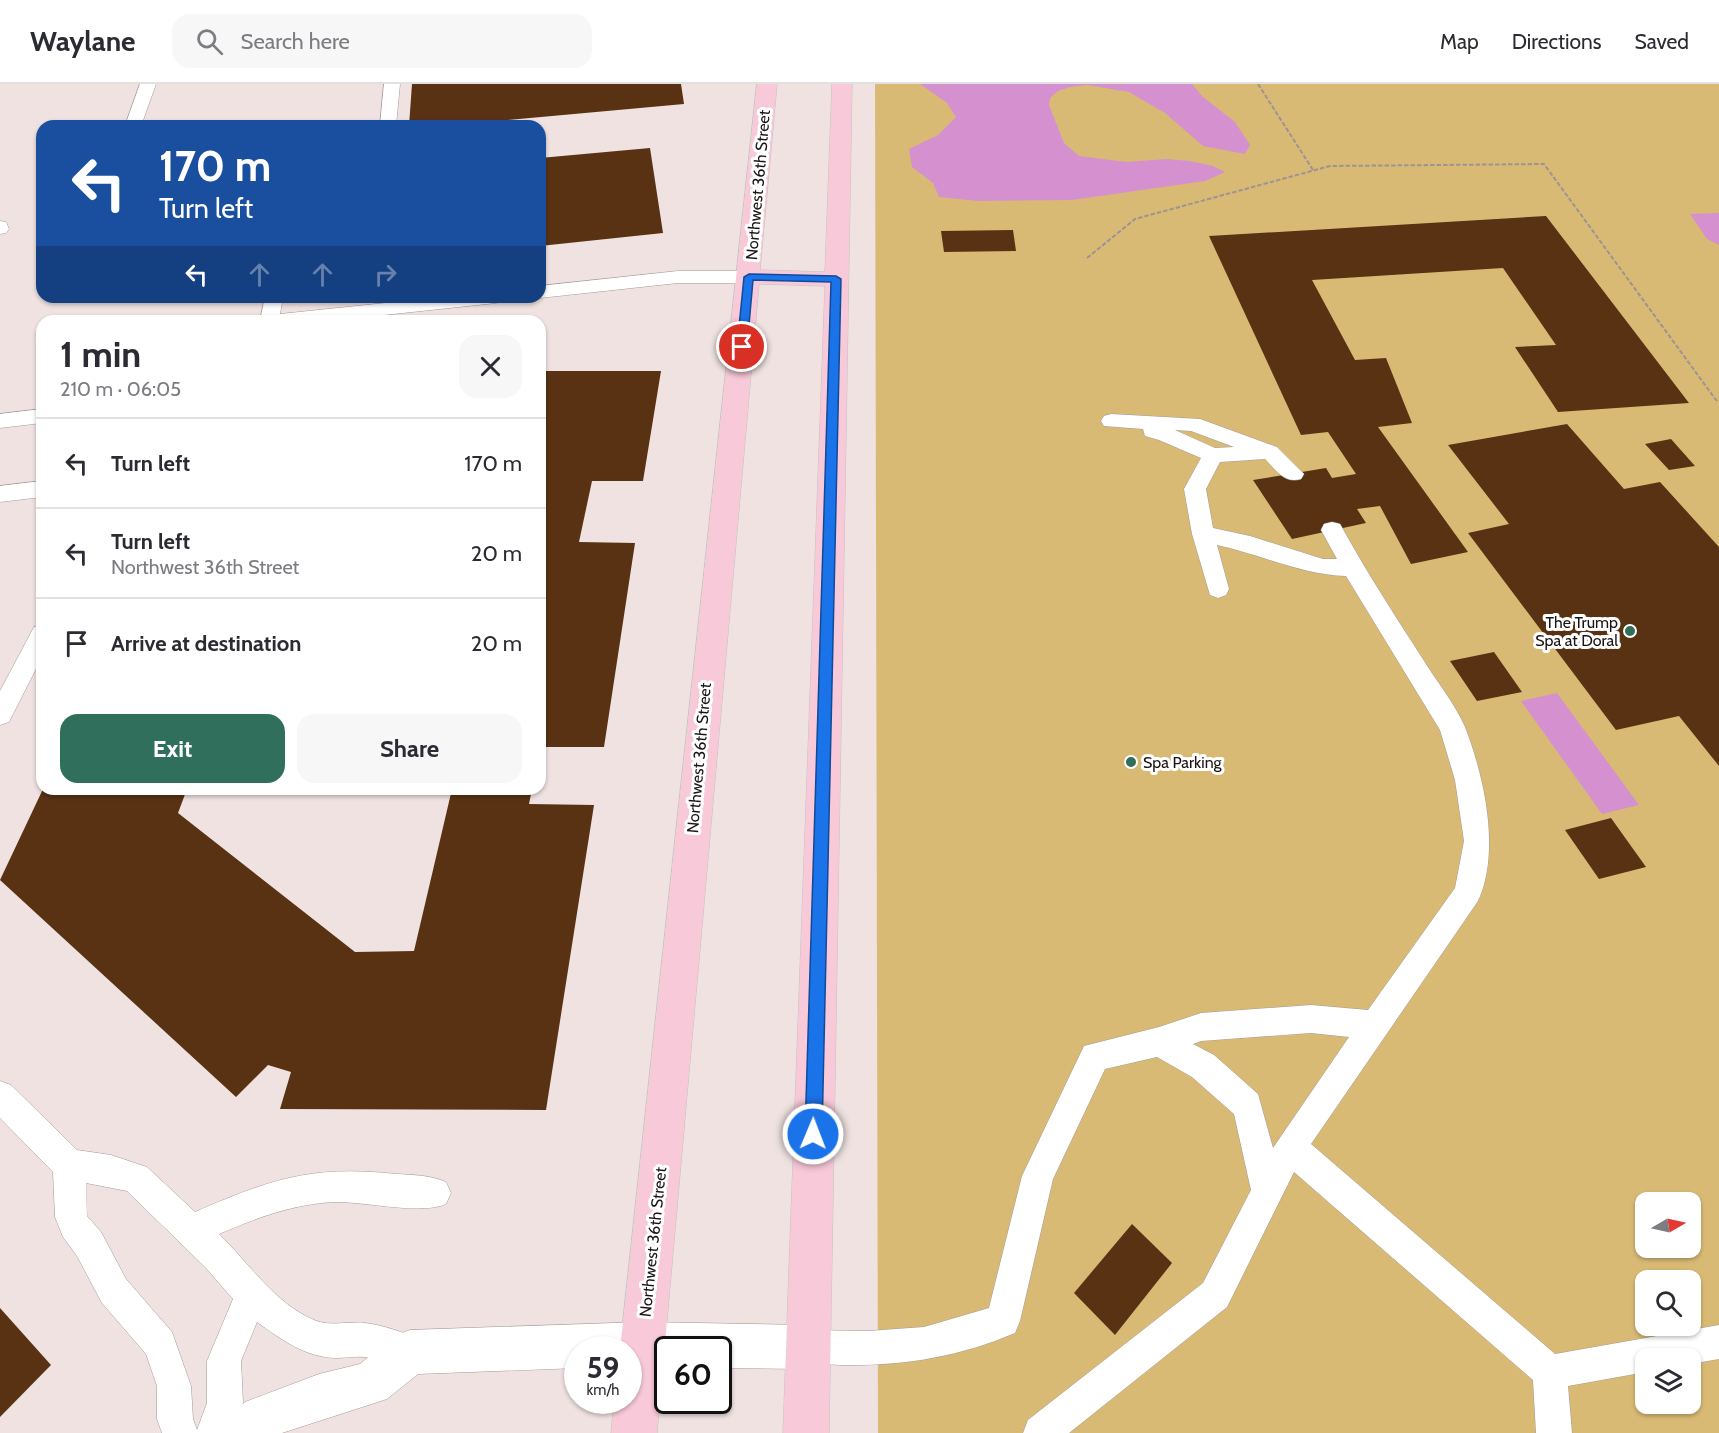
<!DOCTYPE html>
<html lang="en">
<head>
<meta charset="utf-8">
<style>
	:root { --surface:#fff; --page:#f7f7f7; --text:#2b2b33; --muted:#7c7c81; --line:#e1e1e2; --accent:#2f6f5c }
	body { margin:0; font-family:Cabin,sans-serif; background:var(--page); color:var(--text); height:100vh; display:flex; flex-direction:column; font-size:22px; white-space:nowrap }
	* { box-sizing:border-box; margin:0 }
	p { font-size:20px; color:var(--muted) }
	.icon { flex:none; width:33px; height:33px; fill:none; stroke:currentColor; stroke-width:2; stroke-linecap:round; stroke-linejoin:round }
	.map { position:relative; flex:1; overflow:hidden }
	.side { position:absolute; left:36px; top:231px; width:510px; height:480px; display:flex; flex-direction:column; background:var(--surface); border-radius:18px; box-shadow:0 2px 4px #0004 }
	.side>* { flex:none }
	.guide { position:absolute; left:36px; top:36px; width:510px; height:183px; border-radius:18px; box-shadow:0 2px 4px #0004; background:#1a4fa0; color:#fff; overflow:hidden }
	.needle { width:39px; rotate:81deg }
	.controls { position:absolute; left:1635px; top:1108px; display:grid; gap:12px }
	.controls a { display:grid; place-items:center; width:66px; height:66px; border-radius:12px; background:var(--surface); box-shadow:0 2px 4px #0004; font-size:30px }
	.speed { position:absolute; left:564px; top:1252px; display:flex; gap:12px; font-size:30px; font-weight:700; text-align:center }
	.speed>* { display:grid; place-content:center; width:78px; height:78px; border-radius:50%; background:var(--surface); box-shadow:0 2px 4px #0004; line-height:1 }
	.speed small { font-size:15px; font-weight:400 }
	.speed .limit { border:3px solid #111; border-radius:9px; background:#fff; color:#111 }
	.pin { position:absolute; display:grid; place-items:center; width:51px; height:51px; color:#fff; margin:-26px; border:3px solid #fff; border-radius:50%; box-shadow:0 2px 6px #0007 }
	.me { position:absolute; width:66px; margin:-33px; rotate:1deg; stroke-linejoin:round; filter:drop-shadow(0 0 4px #0008) }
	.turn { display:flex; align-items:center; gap:21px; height:126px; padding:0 24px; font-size:27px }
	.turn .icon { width:78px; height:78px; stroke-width:2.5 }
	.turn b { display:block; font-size:42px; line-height:51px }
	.lanes { display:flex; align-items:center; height:57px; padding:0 24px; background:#0003; justify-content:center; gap:30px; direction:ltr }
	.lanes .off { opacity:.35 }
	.round { display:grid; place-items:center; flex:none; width:63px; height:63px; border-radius:18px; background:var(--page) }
	.overview { display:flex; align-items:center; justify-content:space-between; height:102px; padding:0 24px }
	h1 { font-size:36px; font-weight:700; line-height:45px }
	.primary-button { display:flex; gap:12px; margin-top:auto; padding:12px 24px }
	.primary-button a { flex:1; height:69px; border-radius:18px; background:var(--accent); color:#fff; font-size:24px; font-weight:700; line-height:69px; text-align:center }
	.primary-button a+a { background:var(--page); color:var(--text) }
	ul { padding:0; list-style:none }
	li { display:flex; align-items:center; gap:18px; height:90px; padding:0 24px; border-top:2px solid var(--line) }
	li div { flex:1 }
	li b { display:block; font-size:22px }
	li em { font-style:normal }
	header { display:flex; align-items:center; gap:36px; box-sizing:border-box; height:84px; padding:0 30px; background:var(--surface); border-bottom:2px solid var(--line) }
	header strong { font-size:28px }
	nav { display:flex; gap:33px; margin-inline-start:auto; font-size:21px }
	.search { width:420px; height:54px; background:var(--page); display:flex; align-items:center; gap:15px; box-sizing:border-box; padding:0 21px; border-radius:18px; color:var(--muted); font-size:22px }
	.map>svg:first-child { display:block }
	.green { fill:#d9ba75; fill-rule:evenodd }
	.water { fill:#d590cf }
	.building { fill:#583213 }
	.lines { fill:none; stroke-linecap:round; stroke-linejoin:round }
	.service-casing { stroke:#a59a98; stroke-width:1 }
	.minor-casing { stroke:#a59a98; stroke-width:1 }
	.primary-casing { stroke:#c3c2c2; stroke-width:1 }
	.path { stroke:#9d9392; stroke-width:2; stroke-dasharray:4.5 2; stroke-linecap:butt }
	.service { fill:#fff; fill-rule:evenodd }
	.minor { fill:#fff; fill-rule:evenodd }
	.primary { fill:#f8c9d8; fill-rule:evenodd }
	.route { fill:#1a73e8; stroke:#114b97; stroke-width:1.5 }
	.poi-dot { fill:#2f6f5c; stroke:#fff; stroke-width:2 }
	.labels { text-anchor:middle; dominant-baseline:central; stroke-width:6; stroke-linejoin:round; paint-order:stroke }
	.street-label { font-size:16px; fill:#191514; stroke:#fff }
	.poi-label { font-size:16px; fill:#191514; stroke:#fff; text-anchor:end }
</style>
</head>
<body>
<header>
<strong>Waylane</strong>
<div class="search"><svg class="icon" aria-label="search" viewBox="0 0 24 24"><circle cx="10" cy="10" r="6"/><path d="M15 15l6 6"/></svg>Search here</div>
<nav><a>Map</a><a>Directions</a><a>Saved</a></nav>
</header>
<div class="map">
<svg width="1719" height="1349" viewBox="0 0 1719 1349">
	<rect width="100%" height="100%" fill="#efe2e1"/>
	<path class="green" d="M875,0H1719V1349H878ZM1646,1119H1690V1164H1646ZM1646,1197H1690V1242H1646ZM1646,1275H1690V1320H1646Z"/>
	<g class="water">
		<path d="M920,0H1192L1203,13L1235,38L1250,61L1245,70L1203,62L1165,29L1129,8L1087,1L1070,3L1058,7L1050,14L1049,21L1064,59L1079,72L1127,78L1166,75L1190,77L1213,82L1225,88L1205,97L1072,116L978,117L939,113L933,99L912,83L909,65L938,51L956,33L947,19Z"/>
		<path d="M1719,129V161L1707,155L1690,130Z"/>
		<path d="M1557,609L1639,721L1602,730L1521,617Z"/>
	</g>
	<g class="building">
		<path d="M412,0H681L684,20L441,42H409Z"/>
		<path d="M650,64L663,149L540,162V74Z"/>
		<path d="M1546,132L1689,319L1558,328L1515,263L1556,261L1503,184L1312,196L1355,276L1386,274L1412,339L1378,343L1468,468L1411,480L1380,422L1357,425L1366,439L1292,455L1253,396L1326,384L1332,394L1356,390L1328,348L1301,351L1209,152Z"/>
		<path d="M1013,146L1016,167L944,168L941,147Z"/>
		<path d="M540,287H661L643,397H592L579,458L635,459L604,663H540Z"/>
		<path d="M1567,340L1624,405L1660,398L1719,463V682L1679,632L1616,646L1468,449L1509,440L1448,361Z"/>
		<path d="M1671,355L1695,382L1669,386L1645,360Z"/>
		<path d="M1494,568L1522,608L1477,617L1450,577Z"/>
		<path d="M43,705H187L178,729L355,868L414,867L452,705H532L529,720L594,721L546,1026L280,1025L291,988L268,981L236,1013L0,796Z"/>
		<path d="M1611,734L1646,783L1599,795L1565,746Z"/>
		<path d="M1132,1140L1172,1179L1115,1251L1074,1209Z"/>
		<path d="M0,1224L51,1281L0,1333Z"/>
	</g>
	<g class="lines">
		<g class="service-casing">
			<g id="service">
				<path d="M140,0H156L141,42H125Z"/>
				<path d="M384,0H400L396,42H380Z"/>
				<path d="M0,137L6,138L9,145L6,149L0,150Z"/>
				<path d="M678,187H749L755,189L758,193L755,197L749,199H678L540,214L537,213H540V202Z"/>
				<path d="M265,213H283L280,230L443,213H505L503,217L496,219L328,237H260Z"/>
				<path d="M42,325V339L0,344V330Z"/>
				<path d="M1111,330L1200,335L1277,363L1304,390L1301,395C1284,400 1276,386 1265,375L1220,378L1206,405L1213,444L1250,452L1323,475H1337L1321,446L1324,440L1332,438L1340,440C1366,487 1395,532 1424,577C1437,598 1455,620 1465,643C1484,692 1501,767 1478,817L1311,1060L1555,1270L1719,1241V1275L1690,1280V1275H1646V1288L1568,1302L1572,1349H1536L1533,1296L1294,1088L1227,1223L1069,1349H1023L1028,1336L1203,1199L1251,1106L1234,1030L1192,993L1157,973L1105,985L1053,1095L1020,1237L1015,1249C958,1273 903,1282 842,1281C825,1280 811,1281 796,1275L791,1263L796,1251L808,1246L868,1247L924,1243L989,1224L1022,1092L1084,962L1159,943L1201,929L1311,921L1368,926L1455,804L1464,757L1455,696L1440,646L1346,492C1302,491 1260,470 1217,461L1229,505L1226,511L1218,514L1210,511L1192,450L1184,405L1201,374L1159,356L1145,352L1143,345L1104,342L1101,337L1104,332ZM1175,346L1191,347L1234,363L1215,364ZM1311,949L1349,953L1273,1064L1258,1010L1214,971L1193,960L1201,957Z"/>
				<path d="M42,397V413L0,418V402Z"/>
				<path d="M42,541V573L9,638L0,641V607L34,543Z"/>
				<path d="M0,997L11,1001L77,1066L111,1071L147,1083L195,1128C271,1095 312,1081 396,1090C413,1091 430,1091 446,1098L451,1109L446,1120C421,1131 368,1118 337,1118C296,1119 256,1134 219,1150C249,1179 274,1219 314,1236C330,1243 348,1237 365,1239C383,1241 405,1249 422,1256L427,1268L422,1280C400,1289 386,1276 364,1273C355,1272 345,1274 336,1274C305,1273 282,1256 257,1238L241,1277L243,1319L231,1349H162L157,1335V1302L146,1270L102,1219L77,1172L63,1153L55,1133L53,1088L0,1034ZM86,1099L127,1107L206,1184L233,1215L207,1277V1319L197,1346L193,1335L191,1302L172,1248L126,1195L101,1148L87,1132Z"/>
			</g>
		</g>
		<g class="minor-casing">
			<path id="minor" d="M643,1238L808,1241L824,1247L830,1263L824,1279L808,1285L718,1284V1266H668V1283H628V1266H578V1284L418,1290L387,1315L282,1349H221L228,1333L245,1318L319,1290L360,1280L394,1252L410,1246Z"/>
		</g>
		<g class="primary-casing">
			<path id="primary" d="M757,0H777L760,186L825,188L832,0H852L829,1349H783L825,202L759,200L657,1349H611L614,1317H628V1266H620Z"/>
		</g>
		<g class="path">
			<path d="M1258,0L1313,86"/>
			<path d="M1087,174L1135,135L1330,82L1544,80L1716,316L1719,317"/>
		</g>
		<use href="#service" class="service"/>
		<use href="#minor" class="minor"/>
		<use href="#primary" class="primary"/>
	</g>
	<path class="route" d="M749,190L836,192L841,195L822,1050L819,1055L813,1058L808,1055L805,1050L831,198L753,196L747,263L742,266L737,263L744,193Z"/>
	<g class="poi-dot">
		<circle cx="1630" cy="547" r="6"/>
		<circle cx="1131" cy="678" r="6"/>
	</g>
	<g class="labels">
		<g class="street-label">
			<text transform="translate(758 101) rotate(-85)">Northwest 36th Street</text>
			<text transform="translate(699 674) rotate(-85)">Northwest 36th Street</text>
			<text transform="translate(653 1158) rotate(-84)">Northwest 36th Street</text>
		</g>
		<g class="poi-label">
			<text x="1618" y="538">The Trump<tspan x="1618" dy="18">Spa at Doral</tspan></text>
			<text x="1143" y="678" text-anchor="start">Spa Parking</text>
		</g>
	</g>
</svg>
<div class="controls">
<a><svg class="needle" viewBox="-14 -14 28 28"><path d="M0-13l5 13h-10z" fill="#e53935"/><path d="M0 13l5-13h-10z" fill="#7c7c81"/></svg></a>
<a><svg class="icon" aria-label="search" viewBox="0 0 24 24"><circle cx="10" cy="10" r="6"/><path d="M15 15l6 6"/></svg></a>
<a><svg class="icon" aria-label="layers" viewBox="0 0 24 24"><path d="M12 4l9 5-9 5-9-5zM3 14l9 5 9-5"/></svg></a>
</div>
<div class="speed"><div>59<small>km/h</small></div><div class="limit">60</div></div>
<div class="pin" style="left:742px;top:263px;background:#d93025"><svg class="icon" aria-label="arrive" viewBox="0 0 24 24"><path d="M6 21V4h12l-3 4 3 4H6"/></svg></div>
<svg class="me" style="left:813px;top:1050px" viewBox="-20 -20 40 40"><circle r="17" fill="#1a73e8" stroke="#fff" stroke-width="3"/><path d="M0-11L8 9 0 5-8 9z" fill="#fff"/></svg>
<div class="guide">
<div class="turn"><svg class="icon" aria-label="left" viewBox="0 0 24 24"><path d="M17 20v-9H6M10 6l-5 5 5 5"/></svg><div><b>170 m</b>Turn left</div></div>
<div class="lanes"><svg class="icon" aria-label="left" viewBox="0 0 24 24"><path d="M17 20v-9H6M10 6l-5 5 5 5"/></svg><svg class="icon off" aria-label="ahead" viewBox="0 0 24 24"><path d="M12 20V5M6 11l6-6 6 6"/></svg><svg class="icon off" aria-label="ahead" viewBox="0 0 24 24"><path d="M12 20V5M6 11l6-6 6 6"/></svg><svg class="icon off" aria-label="right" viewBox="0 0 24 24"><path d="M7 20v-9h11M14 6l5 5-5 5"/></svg></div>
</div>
<section class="side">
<div class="overview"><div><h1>1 min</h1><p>210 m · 06:05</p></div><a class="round"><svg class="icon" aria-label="close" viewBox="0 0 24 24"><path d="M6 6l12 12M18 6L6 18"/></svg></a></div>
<ul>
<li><svg class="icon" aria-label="left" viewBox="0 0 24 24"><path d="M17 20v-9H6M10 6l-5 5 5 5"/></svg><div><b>Turn left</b></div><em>170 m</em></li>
<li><svg class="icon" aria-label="left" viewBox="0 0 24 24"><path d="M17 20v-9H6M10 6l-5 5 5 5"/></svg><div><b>Turn left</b><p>Northwest 36th Street</p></div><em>20 m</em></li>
<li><svg class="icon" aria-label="arrive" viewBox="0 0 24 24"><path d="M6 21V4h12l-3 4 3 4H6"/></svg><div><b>Arrive at destination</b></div><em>20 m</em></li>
</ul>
<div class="primary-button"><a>Exit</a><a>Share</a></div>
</section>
</div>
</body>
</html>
